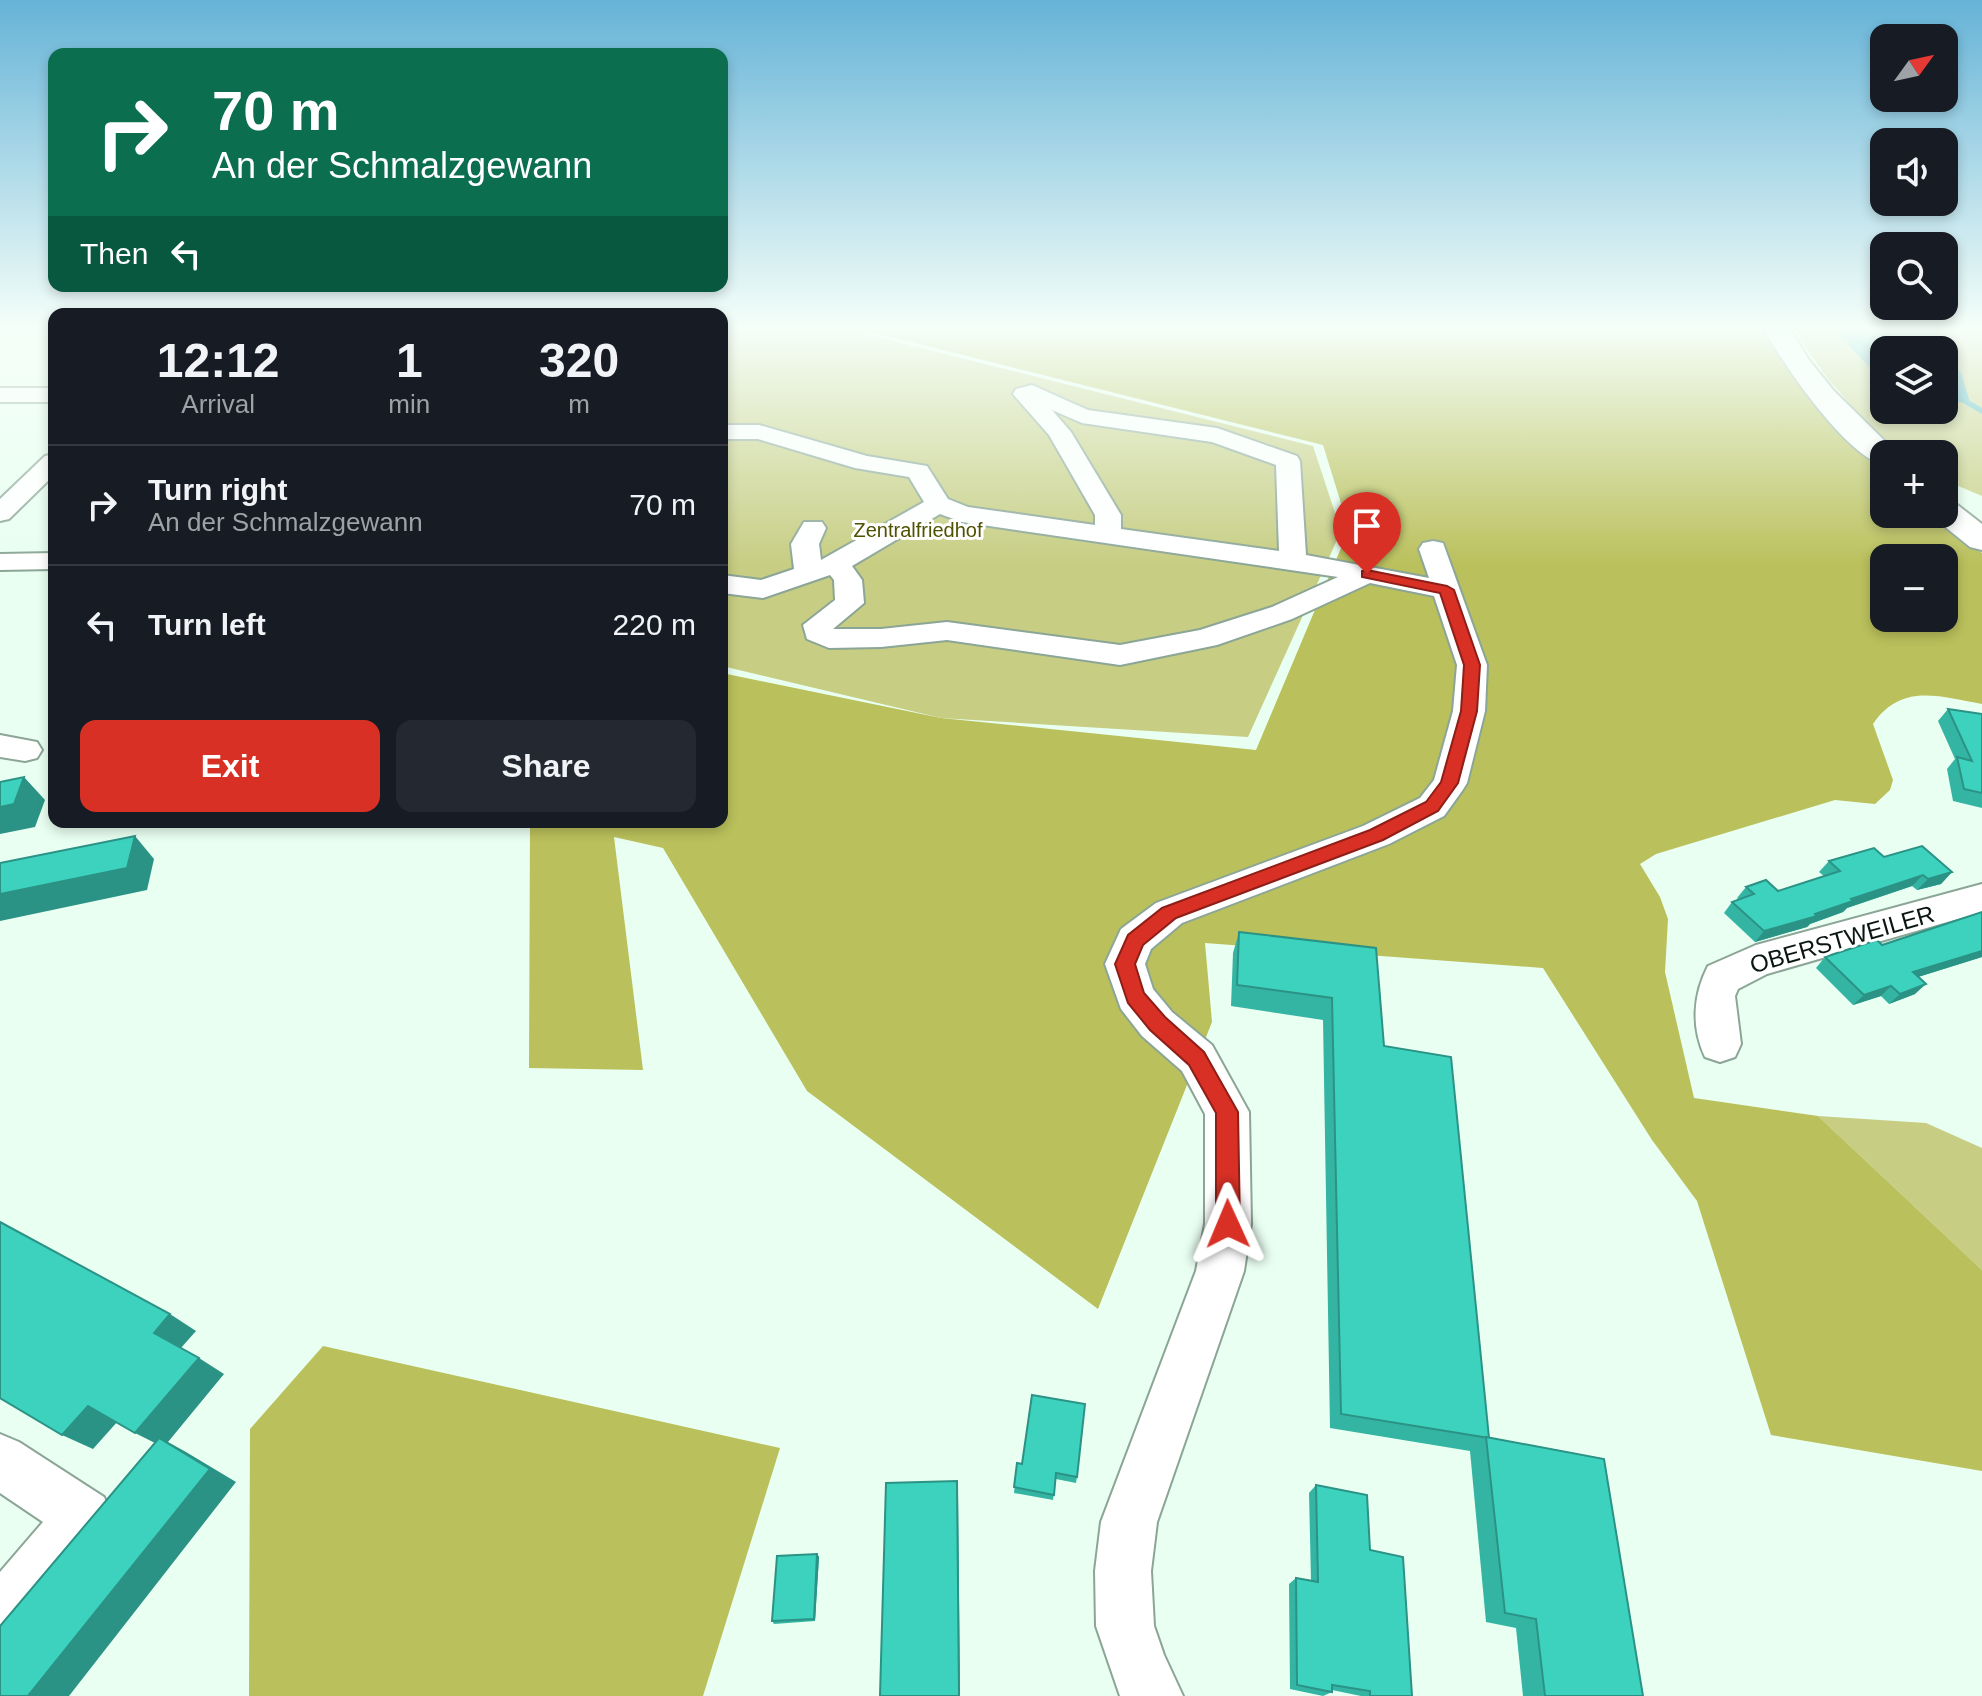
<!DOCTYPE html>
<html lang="en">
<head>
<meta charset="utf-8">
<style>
	:root { --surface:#171b24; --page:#242831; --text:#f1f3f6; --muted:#9ea1a6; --line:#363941; --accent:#d93025 }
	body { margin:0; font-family:Arial,sans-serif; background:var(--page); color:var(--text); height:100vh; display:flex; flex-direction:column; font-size:30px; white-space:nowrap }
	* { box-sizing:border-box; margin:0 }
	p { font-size:26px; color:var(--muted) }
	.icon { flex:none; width:44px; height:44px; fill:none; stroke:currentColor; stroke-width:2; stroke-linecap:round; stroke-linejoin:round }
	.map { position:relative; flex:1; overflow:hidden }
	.side { position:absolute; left:48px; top:308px; width:680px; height:520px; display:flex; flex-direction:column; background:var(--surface); border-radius:16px; box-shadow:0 4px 12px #0003 }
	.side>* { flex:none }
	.top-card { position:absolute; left:48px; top:48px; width:680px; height:244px; border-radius:16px; box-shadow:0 4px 12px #0003; background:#0b6e4f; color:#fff; overflow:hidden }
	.needle { width:52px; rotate:57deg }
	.tools { position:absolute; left:1870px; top:24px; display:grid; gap:16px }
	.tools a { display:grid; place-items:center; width:88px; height:88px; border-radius:16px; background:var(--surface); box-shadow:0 4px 12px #0003; font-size:40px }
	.pin { position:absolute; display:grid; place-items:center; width:68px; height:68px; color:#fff; margin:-82px -34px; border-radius:50% 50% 50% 0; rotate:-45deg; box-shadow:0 0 8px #0007 }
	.pin .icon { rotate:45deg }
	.me { position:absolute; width:88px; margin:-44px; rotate:359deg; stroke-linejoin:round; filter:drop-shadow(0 0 6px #0008) }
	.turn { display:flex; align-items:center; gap:28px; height:168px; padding:0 32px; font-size:36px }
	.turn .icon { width:104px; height:104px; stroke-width:2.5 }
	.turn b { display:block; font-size:56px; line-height:68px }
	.then { display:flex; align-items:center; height:76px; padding:0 32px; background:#0003; gap:16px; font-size:30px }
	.eta { display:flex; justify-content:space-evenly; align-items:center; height:136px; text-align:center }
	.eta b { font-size:48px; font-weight:700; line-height:56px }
	.primary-button { display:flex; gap:16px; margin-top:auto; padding:16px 32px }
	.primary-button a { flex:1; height:92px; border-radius:16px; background:var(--accent); color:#fff; font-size:32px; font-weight:700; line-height:92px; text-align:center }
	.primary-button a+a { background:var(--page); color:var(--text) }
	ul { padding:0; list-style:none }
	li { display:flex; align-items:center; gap:24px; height:120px; padding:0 32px; border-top:2px solid var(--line) }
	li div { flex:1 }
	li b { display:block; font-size:30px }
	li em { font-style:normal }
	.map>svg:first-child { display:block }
	.green { fill:#c7cd82; fill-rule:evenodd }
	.forest { fill:#bac05b; fill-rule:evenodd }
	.water { fill:#41b1be }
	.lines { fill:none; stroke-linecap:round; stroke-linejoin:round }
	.stream { stroke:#41b1be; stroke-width:5 }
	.minor-casing { stroke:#8ba596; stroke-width:4 }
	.major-casing { stroke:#8ba596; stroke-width:4 }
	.minor { fill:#fff; fill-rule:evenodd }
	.major { fill:#fff; fill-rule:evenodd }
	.wall { fill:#34b5a3 }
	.shaded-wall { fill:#2b9385 }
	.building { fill:#3dd2be; stroke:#2b9385; stroke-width:2 }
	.route { fill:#d93025; stroke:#8d1f18; stroke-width:2 }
	.labels { text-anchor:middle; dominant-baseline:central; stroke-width:6; stroke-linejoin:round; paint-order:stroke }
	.far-park-label { font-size:20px; fill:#4f5200; stroke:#fff }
	.street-label { font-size:24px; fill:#0c1611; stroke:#fff }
</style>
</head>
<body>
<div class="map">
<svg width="1982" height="1696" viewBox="0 0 1982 1696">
	<rect width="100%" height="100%" fill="#e9fff1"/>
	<g class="green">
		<path d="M736,329H845L1313,446L1341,531L1248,737L941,718L722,666V344Z"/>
		<path d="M1797,329H1982V496L1944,480V454H1907L1874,431L1828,379L1804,345ZM1884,350H1944V410H1884Z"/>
		<path d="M1818,1116L1926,1123L1982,1148V1270Z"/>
	</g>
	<g class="forest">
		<path d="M859,329H1766C1788,386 1841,430 1884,472V514H1931L1982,553V704C1940,697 1902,682 1873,724L1893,780L1890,790L1875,804L1835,800L1656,854L1640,864L1660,897L1668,919L1665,972L1694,1098L1818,1116L1982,1270V1471L1771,1435L1697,1201L1652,1140L1543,968L1205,943L1212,1022L1098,1309L807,1091L663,848L614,837L643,1070L529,1068L530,822H722V673L941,718L1256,750L1349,529L1323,445ZM1884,558H1944V618H1884Z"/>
		<path d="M323,1346L780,1448L703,1696H249L250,1429Z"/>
	</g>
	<path class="water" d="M1833,329H1935L1962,375L1970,403L1944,401V350H1884V377L1873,371Z"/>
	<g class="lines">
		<path class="stream" d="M1944,389L1982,411"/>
		<g class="minor-casing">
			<g id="minor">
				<path d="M1032,385L1088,410L1217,428L1297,456L1300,461L1306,555L1429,578L1419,549L1423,543L1433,541L1443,543L1487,665L1485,711L1467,783L1462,791L1444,816L1389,844L1182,923L1151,949L1145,964L1153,989L1172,1012L1212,1045L1249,1112L1251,1224L1244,1271L1157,1522L1151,1571L1154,1626L1164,1655L1183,1696H1120L1096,1626L1095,1571L1101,1522L1196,1271L1205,1224V1114L1182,1071L1142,1036L1121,1009L1105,964L1121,929L1156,903L1363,826L1420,798L1434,780L1453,711L1457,665L1434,596L1370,583L1292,619L1217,645L1120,665L947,640L881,647L829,648L807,639L803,625L835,600L834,580L830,575L763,598L722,593V575L761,580L794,569L791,544L804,522H822L826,528L819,544L821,560L924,502L909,477L855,468L758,439H722V425H759L867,456L927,466L948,499L968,507L1095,525V515L1049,435L1013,394L1016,389ZM1052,410L1082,423L1212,442L1276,465L1279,551L1121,529V515L1071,432ZM940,514L962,522L1338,577L1272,607L1200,630L1120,645L947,622L881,629H833L864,603L862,580L852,566Z"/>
				<rect x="0" y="388" width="54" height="14"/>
				<path d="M54,454V475L9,519L0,521V499L45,456Z"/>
				<path d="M54,553V569L0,570V554Z"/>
				<path d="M0,735L37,742L42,750L37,758L25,761L0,757Z"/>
				<path d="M1982,884V912L1767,974L1738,989L1735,996L1741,1044L1735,1057L1720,1062L1705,1057C1691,1027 1693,995 1708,966L1756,945Z"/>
				<path d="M0,1434L19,1442L104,1497L112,1517L104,1537L21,1637L0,1645V1572L43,1522L0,1493Z"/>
			</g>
		</g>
		<g class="major-casing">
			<g id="major">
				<path d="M1764,329H1790L1809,360L1834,391L1898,454H1884V465C1846,456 1783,364 1764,329Z"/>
				<path d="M1944,500L1955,503L1982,524V550L1970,547L1933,517L1931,514H1944Z"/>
			</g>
		</g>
		<use href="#minor" class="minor"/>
		<use href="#major" class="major"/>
	</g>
	<g class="wall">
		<path d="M1948,709L1982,714V808L1953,801L1947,769L1955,759L1938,721Z"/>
		<path d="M1884,857L1952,872L1941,884L1917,890L1912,886L1847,908L1843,912L1810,924L1807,927L1755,942L1724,913L1732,902L1738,899L1737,898L1746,887L1778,891L1824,876L1819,872L1829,861Z"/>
		<path d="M1982,912V957L1918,977L1915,994L1889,1004L1881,996L1853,1005L1816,968L1825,957L1882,945Z"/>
		<path d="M1239,932L1376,948L1384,1046L1489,1438L1643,1696H1523L1516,1628L1486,1622L1470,1451L1330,1428L1323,1020L1231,1006L1233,953Z"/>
		<path d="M1017,1463L1077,1477L1076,1483L1056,1479L1053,1500L1014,1493Z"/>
		<path d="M1316,1485L1370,1550L1412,1696H1361L1332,1690V1692L1323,1696L1290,1689L1289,1584L1296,1578L1311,1580L1309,1493Z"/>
		<path d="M817,1554L819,1557L815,1621L774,1624L772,1621Z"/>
	</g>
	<g class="shaded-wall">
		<path d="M24,777L45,800L35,827L0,834V807Z"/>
		<path d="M135,836L154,859L147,890L0,921V894Z"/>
		<path d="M1952,872L1941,884L1917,890L1928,879Z"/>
		<path d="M1923,875L1912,886L1847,908L1843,912L1810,924L1807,927L1755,942L1764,931L1815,914L1851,899Z"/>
		<path d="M1982,951V957L1902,982L1913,972Z"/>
		<path d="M1926,984L1915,994L1889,1004L1900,994Z"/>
		<path d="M1891,986L1881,996L1853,1005L1864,995Z"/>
		<path d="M170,1314L196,1331L180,1349L154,1333Z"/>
		<path d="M199,1358L224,1374L168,1442L186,1452L236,1482L69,1696H28L163,1447L135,1433Z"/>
		<path d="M88,1406L118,1421L93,1449L62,1435Z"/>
		<path d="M957,1481L958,1494L960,1696H959Z"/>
		<path d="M817,1554L819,1557L815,1621L814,1619Z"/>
	</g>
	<g class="building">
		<path d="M1948,709L1982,714V793L1964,789L1957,757L1972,761Z"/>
		<path d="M24,777L14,804L0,807V782Z"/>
		<path d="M135,836L127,868L0,894V863Z"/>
		<path d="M1922,846L1952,872L1928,879L1923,875L1851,899L1853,901L1815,914L1817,916L1764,931L1732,902L1754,894L1746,887L1766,880L1778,891L1840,871L1829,861L1874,848L1884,857Z"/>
		<path d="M1982,912V951L1913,972L1926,984L1900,994L1891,986L1864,995L1825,957L1877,940L1882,945Z"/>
		<path d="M1239,932L1376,948L1384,1046L1451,1057L1489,1438L1341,1414L1332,998L1237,985Z"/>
		<path d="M0,1222L170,1314L154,1333L199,1358L135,1433L88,1406L62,1435L0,1398Z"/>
		<path d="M1032,1395L1085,1404L1077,1477L1056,1473L1054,1495L1014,1487L1017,1463L1022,1464Z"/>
		<path d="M1486,1437L1604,1459L1643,1696H1545L1536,1619L1505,1613Z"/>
		<path d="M159,1438L210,1469L28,1696H0V1626Z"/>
		<path d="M957,1481L959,1696H880L886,1483Z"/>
		<path d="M1316,1485L1367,1495L1370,1550L1403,1557L1412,1696H1370V1691L1332,1685V1692L1297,1685L1296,1578L1318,1582Z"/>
		<path d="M817,1554L814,1619L772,1621L777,1556Z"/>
	</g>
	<linearGradient id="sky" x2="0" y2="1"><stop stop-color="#65b3d7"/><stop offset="0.58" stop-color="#f5fff9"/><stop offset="1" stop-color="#f5fff9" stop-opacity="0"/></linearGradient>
	<rect width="1982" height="566" fill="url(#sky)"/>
	<path class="route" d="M1367,570L1447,586L1454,590L1480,665L1477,711L1458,783L1438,811L1383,840L1176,918L1143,945L1135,964L1144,993L1165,1017L1204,1052L1238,1112L1240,1224L1237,1233L1228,1236L1220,1233L1216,1224V1113L1189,1065L1150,1030L1128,1003L1115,964L1128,935L1162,908L1370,830L1426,802L1441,782L1461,711L1464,665L1440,593L1362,577V571Z"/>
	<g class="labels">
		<g class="far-park-label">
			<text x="918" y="530">Zentralfriedhof</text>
		</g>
		<g class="street-label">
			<text transform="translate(1842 939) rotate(-16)">OBERSTWEILER</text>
		</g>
	</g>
</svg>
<div class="tools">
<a><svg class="needle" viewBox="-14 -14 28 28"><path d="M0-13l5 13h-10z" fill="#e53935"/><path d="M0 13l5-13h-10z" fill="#9ea1a6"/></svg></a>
<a><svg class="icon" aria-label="sound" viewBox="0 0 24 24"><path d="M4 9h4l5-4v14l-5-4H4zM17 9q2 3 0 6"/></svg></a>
<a><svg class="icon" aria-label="search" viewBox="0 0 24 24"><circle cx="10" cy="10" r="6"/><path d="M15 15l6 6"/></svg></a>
<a><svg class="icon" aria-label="layers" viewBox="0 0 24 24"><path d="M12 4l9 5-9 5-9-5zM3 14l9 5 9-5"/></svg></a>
<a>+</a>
<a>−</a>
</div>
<div class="pin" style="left:1367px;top:574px;background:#d93025"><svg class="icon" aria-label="arrive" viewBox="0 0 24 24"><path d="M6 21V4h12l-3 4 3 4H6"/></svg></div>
<svg class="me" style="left:1228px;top:1224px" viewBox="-20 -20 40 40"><path d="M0-17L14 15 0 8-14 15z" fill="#d93025" stroke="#fff" stroke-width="4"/></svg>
<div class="top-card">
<div class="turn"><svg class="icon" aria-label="right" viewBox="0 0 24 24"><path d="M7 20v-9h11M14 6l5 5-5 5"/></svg><div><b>70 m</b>An der Schmalzgewann</div></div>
<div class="then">Then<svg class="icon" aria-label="left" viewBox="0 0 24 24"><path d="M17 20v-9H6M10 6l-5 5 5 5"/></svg></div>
</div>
<section class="side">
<div class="eta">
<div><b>12:12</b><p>Arrival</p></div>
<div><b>1</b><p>min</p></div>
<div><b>320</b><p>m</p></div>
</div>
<ul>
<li><svg class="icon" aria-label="right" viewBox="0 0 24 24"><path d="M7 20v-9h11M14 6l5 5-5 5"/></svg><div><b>Turn right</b><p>An der Schmalzgewann</p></div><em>70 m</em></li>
<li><svg class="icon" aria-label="left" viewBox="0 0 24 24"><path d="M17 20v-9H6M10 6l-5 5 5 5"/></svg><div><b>Turn left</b></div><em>220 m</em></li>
</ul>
<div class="primary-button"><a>Exit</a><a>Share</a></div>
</section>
</div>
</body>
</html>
